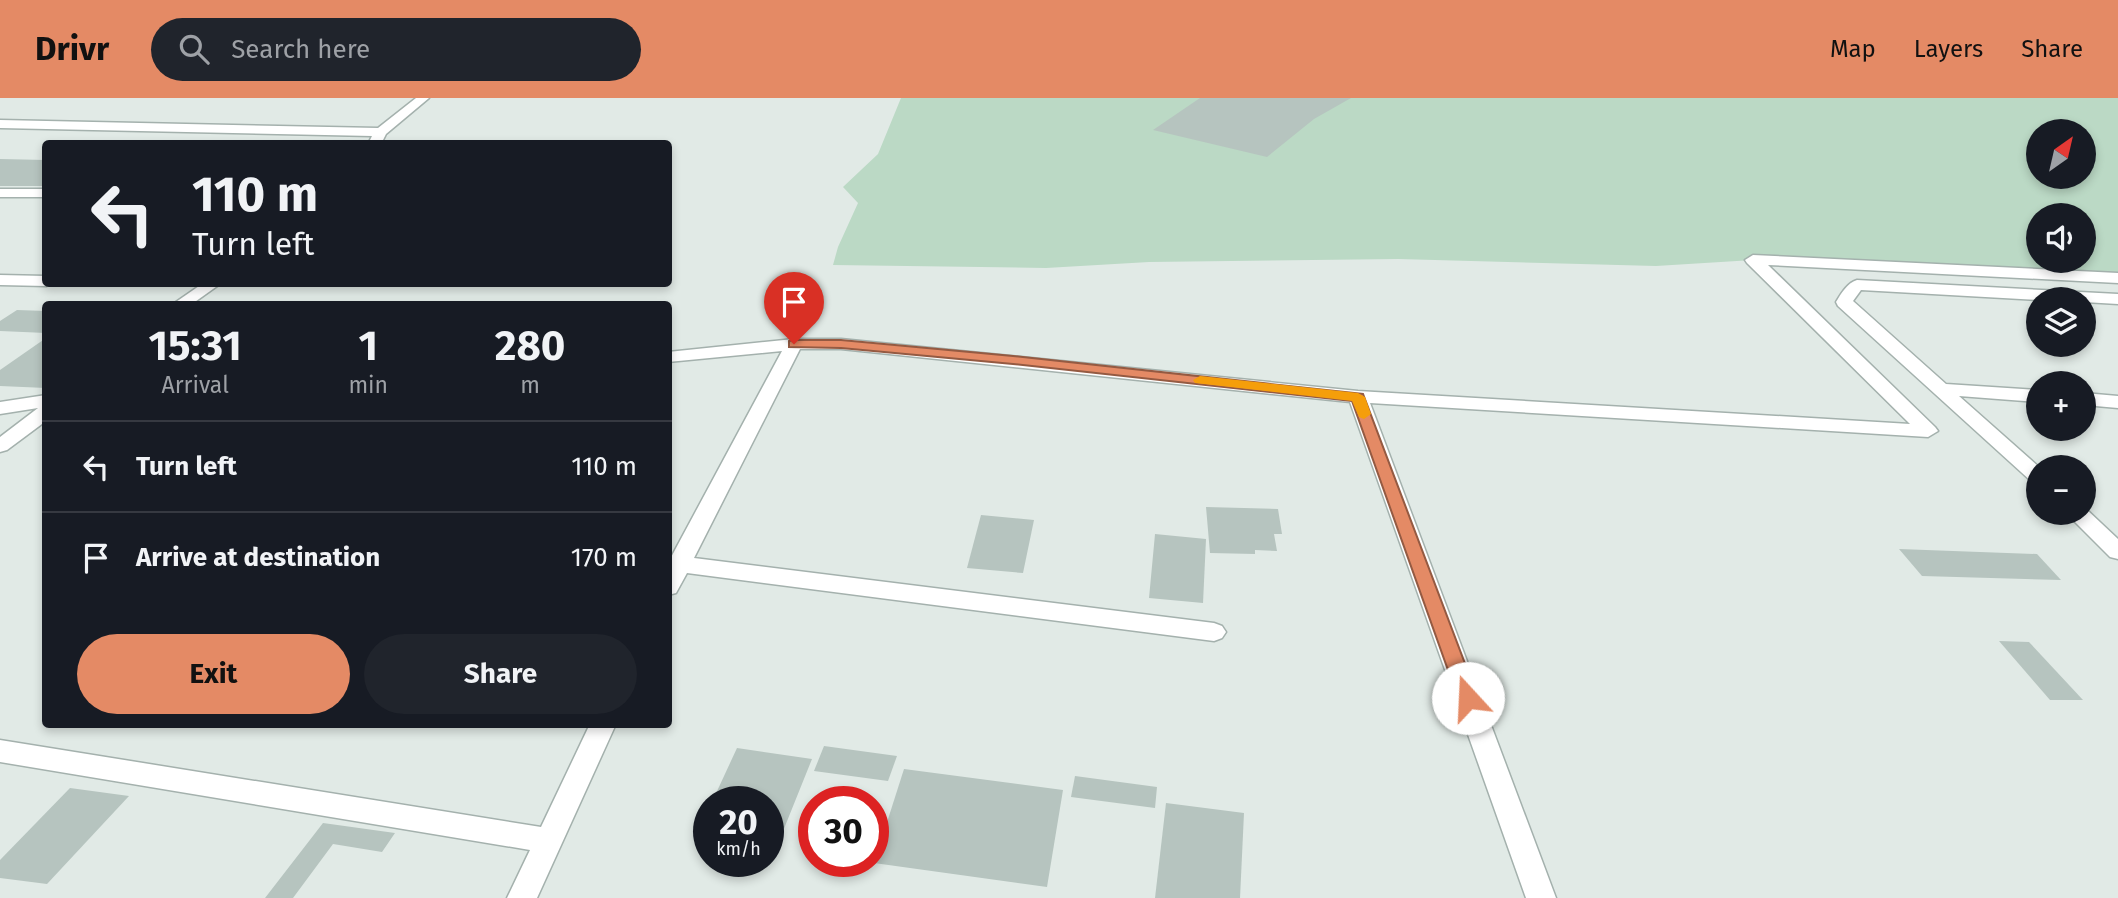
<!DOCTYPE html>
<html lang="en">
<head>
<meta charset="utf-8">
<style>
	:root { --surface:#171b24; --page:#20242c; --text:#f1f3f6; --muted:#9ea1a6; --line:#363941; --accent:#e48a65 }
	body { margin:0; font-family:"Fira Sans",sans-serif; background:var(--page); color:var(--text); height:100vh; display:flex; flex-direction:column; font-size:26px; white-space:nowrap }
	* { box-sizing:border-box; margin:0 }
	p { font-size:23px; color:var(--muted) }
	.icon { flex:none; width:38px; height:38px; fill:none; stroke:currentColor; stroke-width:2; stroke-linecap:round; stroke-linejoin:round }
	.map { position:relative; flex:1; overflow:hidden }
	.details { position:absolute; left:42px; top:203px; width:630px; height:427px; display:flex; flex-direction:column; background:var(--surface); border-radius:7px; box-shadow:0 4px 10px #0003 }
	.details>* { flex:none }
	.banner { position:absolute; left:42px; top:42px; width:630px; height:147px; border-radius:7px; box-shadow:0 4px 10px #0003; background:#171b24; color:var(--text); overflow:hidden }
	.needle { width:46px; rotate:34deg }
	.fabs { position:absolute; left:2026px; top:21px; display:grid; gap:14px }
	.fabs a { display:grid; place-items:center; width:70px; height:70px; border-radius:50%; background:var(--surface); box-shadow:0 4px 10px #0003; font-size:35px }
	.speed { position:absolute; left:693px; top:688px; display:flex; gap:14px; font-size:35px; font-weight:700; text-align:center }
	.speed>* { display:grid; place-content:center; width:91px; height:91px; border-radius:50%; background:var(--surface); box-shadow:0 4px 10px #0003; line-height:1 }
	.speed small { font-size:18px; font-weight:400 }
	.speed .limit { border:10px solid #d22; background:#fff; color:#111 }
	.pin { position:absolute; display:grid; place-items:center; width:60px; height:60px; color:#fff; margin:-72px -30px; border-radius:50% 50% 50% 0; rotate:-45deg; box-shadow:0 0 7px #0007 }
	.pin .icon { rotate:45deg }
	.me { position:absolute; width:77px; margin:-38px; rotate:340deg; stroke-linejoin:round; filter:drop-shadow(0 0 5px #0008) }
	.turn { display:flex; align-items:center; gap:24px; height:147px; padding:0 35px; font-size:32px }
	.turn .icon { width:91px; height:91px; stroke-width:2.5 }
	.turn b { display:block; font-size:49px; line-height:60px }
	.eta { display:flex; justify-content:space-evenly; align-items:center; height:119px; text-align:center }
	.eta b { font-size:42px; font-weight:700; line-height:49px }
	.action { display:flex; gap:14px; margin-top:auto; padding:14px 35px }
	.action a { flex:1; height:80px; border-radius:42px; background:var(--accent); color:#111; font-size:28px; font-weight:700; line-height:80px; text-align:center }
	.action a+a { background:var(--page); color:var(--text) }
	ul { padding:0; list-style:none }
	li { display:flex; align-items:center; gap:21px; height:91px; padding:0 35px; border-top:2px solid var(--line) }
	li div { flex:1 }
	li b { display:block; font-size:26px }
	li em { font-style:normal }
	header { display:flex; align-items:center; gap:42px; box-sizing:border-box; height:98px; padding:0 35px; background:var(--accent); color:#111 }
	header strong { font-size:33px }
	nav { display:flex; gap:38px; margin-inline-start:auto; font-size:24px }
	.search { width:490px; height:63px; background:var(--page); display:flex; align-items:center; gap:18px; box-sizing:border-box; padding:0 24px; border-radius:38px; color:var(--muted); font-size:26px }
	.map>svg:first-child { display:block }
	.green { fill:#bbd9c5; fill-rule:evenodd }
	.building { fill:#b6c4bf }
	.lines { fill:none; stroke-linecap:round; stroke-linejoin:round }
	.minor-casing { stroke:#a4b1ad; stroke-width:3 }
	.minor { fill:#fff; fill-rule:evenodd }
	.route { fill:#e48a65; stroke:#945a42; stroke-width:2 }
	.slow { fill:#f59e0b }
</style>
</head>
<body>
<header>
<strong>Drivr</strong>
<div class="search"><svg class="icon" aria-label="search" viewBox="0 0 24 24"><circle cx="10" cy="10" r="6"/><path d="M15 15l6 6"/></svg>Search here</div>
<nav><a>Map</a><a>Layers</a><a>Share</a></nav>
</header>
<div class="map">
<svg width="2118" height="800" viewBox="0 0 2118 800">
	<rect width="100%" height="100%" fill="#e1eae6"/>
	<path class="green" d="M901,0H2118V180L1753,162L1656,168L1398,161L1149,164L1046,170L833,167L838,149L858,105L843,89L878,56ZM2039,33H2084V79H2039ZM2039,117H2084V163H2039Z"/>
	<g class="building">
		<path d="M1200,0H1351L1314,21L1267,59L1153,32Z"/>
		<path d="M0,61L46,62V88H0Z"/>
		<path d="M17,212L46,213V235L0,233V223Z"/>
		<path d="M46,240V290L0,288V272Z"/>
		<path d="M1206,409L1278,411L1282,436H1274L1277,453L1255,452V456L1210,455Z"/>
		<path d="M981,417L1034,422L1023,475L967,470Z"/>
		<path d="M1155,436L1206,441L1203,505L1149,500Z"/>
		<path d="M1899,451L2037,456L2061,482L1922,478Z"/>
		<path d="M1999,543L2029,544L2083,602H2050Z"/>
		<path d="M824,648L897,658L888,683L814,673Z"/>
		<path d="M737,650L812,661L769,768L768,704H712Z"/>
		<path d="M904,671L1063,692L1047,789L874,765Z"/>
		<path d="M1075,678L1157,689L1155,710L1071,699Z"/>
		<path d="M70,690L129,698L47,786L0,780V762Z"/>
		<path d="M1166,705L1244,715L1240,800H1155Z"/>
		<path d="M323,725L395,735L382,754L333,746L293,800H265Z"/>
	</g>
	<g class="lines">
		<g class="minor-casing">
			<g id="minor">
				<path d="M416,0H429L386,36L381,46H368L372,38L0,30V22L378,30Z"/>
				<rect x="0" y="91" width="46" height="8"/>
				<path d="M1753,157L2118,175V185L1768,167L1935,329L1938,333L1928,339L1370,305L1556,800H1526L1350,304L841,251H800L694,460L1214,525L1222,528L1226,534L1222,540L1214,543L687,475L676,495L668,497V465L782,253L668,264V254L794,241H841L1358,293L1910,326L1747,165L1745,162Z"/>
				<path d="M0,177L46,178V186H52L46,188L0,187Z"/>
				<path d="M1857,182L2118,196V206L2084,204V201L2039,202L1861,192L1853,203L1946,286L2039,292V304L1959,298L2039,369V386L2032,384L1838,208L1836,204C1841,196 1847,185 1857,182Z"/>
				<path d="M202,186H220L192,206H173Z"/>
				<path d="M2084,295L2118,298V310L2084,307Z"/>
				<path d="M46,297V323L7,352L0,354V339L38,310L0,316V304Z"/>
				<path d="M2085,410L2118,441V461L2110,459L2066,415H2084Z"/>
				<path d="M590,626H616L537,800H507L530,752L0,664V642L541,729Z"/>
			</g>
		</g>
		<use href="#minor" class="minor"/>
	</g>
	<path class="route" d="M794,242H841L1013,258L1363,296L1478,600L1475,605L1468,607L1461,605L1458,600L1352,303L1013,266L841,250L789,249V243Z"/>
	<path class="slow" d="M1200,278L1358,295L1365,299L1371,316L1364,321L1359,319L1352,303L1195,285L1193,282Z"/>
</svg>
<div class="fabs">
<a><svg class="needle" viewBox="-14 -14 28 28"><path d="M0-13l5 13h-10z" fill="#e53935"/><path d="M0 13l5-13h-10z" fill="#9ea1a6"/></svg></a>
<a><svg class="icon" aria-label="sound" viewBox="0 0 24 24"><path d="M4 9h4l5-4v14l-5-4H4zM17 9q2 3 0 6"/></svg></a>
<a><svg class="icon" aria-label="layers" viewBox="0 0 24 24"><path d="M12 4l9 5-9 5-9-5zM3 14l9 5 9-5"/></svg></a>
<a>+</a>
<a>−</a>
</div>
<div class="speed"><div>20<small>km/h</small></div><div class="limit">30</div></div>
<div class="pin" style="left:794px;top:246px;background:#d93025"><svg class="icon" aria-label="arrive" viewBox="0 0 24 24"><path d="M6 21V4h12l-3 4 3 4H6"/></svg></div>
<svg class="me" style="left:1468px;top:600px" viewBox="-20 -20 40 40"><circle r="19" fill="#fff"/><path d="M0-13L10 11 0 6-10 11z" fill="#e48a65"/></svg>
<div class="banner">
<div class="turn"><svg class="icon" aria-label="left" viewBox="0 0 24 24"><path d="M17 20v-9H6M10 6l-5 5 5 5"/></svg><div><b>110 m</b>Turn left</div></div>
</div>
<section class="details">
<div class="eta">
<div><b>15:31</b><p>Arrival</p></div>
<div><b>1</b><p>min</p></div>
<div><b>280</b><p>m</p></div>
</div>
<ul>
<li><svg class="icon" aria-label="left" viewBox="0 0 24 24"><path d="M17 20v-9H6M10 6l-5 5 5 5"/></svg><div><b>Turn left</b></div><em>110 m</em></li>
<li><svg class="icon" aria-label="arrive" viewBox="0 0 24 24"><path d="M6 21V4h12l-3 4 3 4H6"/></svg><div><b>Arrive at destination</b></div><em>170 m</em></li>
</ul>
<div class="action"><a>Exit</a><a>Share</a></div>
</section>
</div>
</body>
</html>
